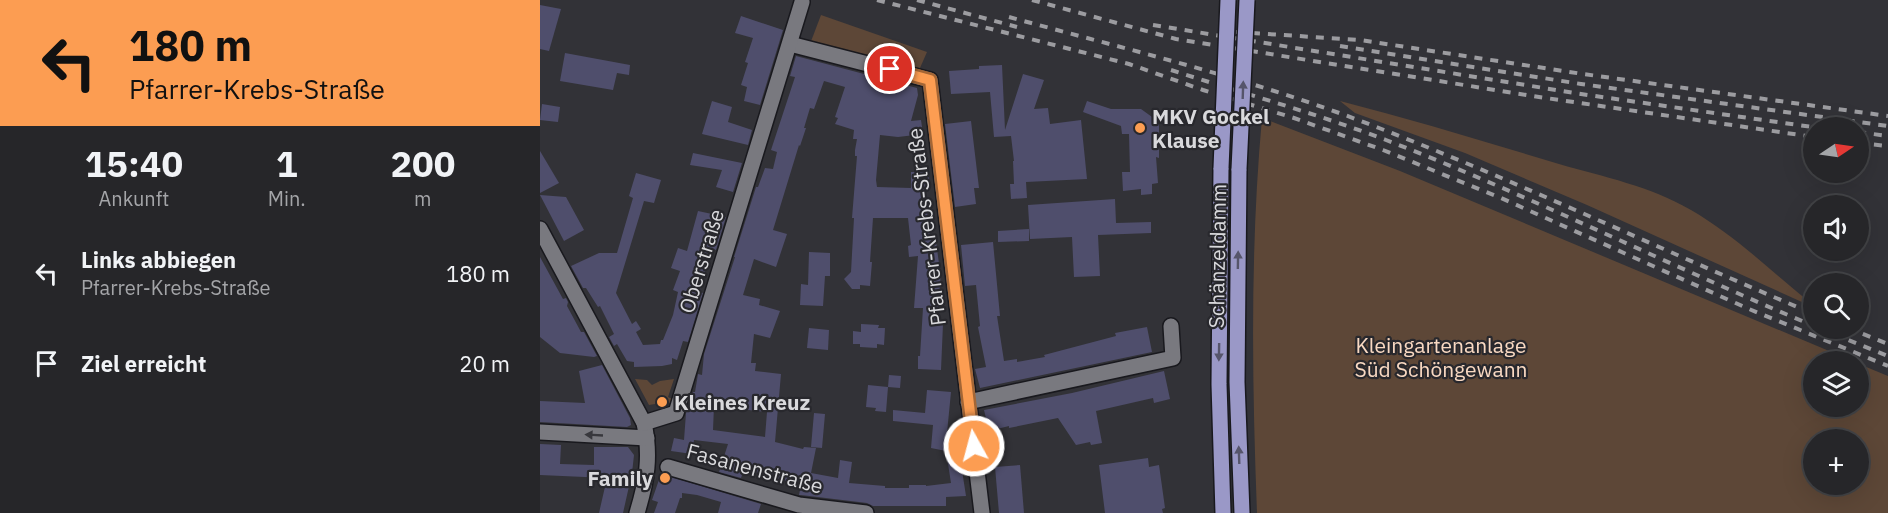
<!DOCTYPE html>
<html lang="de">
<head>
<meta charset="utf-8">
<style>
	:root { --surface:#262629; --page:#323235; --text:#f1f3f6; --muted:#a4a5a8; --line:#424346 }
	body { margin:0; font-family:"IBM Plex Sans",sans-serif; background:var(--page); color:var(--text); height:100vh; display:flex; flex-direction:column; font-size:22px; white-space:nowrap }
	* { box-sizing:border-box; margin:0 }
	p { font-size:20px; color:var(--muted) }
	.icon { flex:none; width:33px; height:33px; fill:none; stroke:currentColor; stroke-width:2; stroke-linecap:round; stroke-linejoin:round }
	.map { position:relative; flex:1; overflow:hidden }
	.sheet { display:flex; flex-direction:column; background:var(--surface); width:540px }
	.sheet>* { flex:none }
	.hud { background:#fc9d52; color:#111; overflow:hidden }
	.needle { width:39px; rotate:77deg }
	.tools { position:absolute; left:1263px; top:117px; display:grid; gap:12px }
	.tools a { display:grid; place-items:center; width:66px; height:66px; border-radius:50%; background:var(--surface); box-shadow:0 6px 24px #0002,0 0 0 2px var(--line); font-size:30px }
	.pin { position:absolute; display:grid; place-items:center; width:51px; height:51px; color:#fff; margin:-26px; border:3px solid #fff; border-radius:50%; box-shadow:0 2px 6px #0007 }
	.me { position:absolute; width:66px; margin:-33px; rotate:353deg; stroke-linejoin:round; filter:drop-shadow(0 0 4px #0008) }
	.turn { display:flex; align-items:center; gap:21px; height:126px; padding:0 30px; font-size:27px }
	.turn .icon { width:78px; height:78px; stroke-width:2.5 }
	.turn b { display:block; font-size:42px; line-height:51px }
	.eta { display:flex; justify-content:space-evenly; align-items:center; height:102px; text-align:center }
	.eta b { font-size:36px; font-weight:700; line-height:42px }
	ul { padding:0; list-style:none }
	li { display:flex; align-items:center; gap:18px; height:90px; padding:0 30px }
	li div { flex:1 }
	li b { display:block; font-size:22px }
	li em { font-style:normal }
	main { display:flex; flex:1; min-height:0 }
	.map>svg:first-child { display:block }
	.green { fill:#5d4737; fill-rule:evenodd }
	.building { fill:#4f4e6c; fill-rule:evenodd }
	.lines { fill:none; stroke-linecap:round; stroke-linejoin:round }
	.minor-casing { stroke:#19191e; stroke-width:18 }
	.major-casing { stroke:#19191e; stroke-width:18 }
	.minor { stroke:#79797f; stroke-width:15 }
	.major { stroke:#9a98c7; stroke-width:15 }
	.rail { stroke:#9c9ca0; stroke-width:4; stroke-dasharray:8 8; stroke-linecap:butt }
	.major-bridge-casing { stroke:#19191e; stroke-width:18; stroke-linecap:butt }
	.major-bridge { stroke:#9a98c7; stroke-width:15 }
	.oneway { fill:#56556b }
	.oneway2 { fill:#38383d }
	.route-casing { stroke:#a46635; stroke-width:15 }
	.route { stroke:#fc9d52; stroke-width:10 }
	.poi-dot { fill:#fc9d52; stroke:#28282d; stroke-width:2 }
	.labels { text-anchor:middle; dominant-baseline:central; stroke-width:4.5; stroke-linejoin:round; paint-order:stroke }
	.poi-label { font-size:21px; font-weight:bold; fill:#d9d9dc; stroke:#28282d; text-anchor:start }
	.street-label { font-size:21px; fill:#d9d9dc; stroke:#28282d }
	.park-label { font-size:21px; fill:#f9d9c2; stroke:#28282d }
</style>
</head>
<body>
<main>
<section class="sheet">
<div class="hud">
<div class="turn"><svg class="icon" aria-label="left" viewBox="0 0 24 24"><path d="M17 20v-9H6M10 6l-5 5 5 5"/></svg><div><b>180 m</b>Pfarrer-Krebs-Straße</div></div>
</div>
<div class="eta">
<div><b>15:40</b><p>Ankunft</p></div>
<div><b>1</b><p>Min.</p></div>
<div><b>200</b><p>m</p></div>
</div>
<ul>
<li><svg class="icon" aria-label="left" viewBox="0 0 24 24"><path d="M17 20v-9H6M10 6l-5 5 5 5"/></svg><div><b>Links abbiegen</b><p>Pfarrer-Krebs-Straße</p></div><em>180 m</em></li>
<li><svg class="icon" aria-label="arrive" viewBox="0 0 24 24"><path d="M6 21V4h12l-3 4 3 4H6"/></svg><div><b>Ziel erreicht</b></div><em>20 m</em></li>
</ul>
</section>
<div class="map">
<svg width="1348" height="513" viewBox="0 0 1348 513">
	<rect width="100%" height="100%" fill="#323237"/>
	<g class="green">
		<path d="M281,15L387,52L380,68L342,63L270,44Z"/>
		<path d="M800,101C874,120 946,142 1019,164C1064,177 1110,186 1151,210C1196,236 1233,273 1273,305V307L1047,205L925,153L815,113Z"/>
		<path d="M722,118L860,171L1313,361L1274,362V406H1318L1319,364L1348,376V513H717C712,382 710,249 722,118ZM1274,440H1318V484H1274Z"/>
		<path d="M95,379L107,380L112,385L120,381L134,379L128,397L134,400L132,405L124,399H118L115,404L109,405Z"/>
	</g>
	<g class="building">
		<path d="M0,5L21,9L9,51L0,49Z"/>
		<path d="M201,16L243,30L220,105L204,101L207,87L201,85L208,63L205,62L213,38L195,33Z"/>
		<path d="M25,53L90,65L89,75L77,73L73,90L20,81Z"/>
		<path d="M256,56L377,88L378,95L371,121L381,120L383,134L358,137L340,135L336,180L337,187L371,188V172H388L390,188H384L390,235L395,234L400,271H401L397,324H403L401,370L378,369V356H380L383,308H374L378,256L369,257L368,246L371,245L368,218H333L330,262H332L330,286L320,285V289H312L304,279L311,272L314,218H312L317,156H315V150L317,139H313L314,130L295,124L298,118L295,117L305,87L284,81L274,109L270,108L264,128H266L260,146L259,145L233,230L247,234L236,267L214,259L203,295L220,299L219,305L240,311L230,338L214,334L211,363H216L215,371L241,374L235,442L263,449L264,447L276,448L271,473L298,478L300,460L312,462L309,483L345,486V488H369V485H386V486L411,483L406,451L391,448L393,425L353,421V410L385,413L387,390L411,392L407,433L417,435L416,452L419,451L426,496L406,497V506H333L327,503L261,495H259L261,485L229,476L204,469L201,478L179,472L188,444L154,440L152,454L131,451L134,438L144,440L146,413L153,392H155L158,374L162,375L164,354L195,257H194L216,187H218L225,168L233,169L237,152L231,150L255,77L250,76ZM174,406L227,412L225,437L173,430Z"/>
		<path d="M462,65L465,130L483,74L504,80L494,109L508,108L510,124L541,120L547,179L486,182L487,198L471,199L470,184H474L473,161H474L471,136L454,137L450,92L411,94L409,71L439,69V66Z"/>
		<path d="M172,101L192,107L188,122L212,130L208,145L162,134Z"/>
		<path d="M547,101L571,109H601L619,122V158L616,157L618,183L612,184V194L601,195V189L583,191L582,172H590L589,134H582L581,126L543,112Z"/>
		<path d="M2,104L20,107L18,122L0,120Z"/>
		<path d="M431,121L439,188H434L436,204L415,207L405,124Z"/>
		<path d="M0,151L19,183L0,193Z"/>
		<path d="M153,153L202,163L193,192L176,187L182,170L150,165Z"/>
		<path d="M96,173L121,180L114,203L104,201L76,293L92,324L96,321L101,329L96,332L103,345L120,344L121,340H123L133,315L138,292L133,290L140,271L131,268L138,248L147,251L158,211L186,217L176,250L173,249L165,272L160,292L163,293L148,342L143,341L137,360L132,358V364L122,366L94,367V362L87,361L77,344L74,346L69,337L74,334L60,306L58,307L46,288H43L31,266L59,253H77L93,198L89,196Z"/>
		<path d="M0,195L26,197L44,230L24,241Z"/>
		<path d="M575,199L576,223L611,222V233L558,235L560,276L534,277L532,237L490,239L488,205Z"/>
		<path d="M489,229V241L458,242V231Z"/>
		<path d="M453,242L460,316H457L464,361L477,359V362L505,357L504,355L576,336L575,333L607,327L612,352L440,388L435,369L446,367L438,327L440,326L436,285L425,286L421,245Z"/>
		<path d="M269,252L290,253V276H285L283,306L260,305L261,284L268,285Z"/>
		<path d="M0,257L23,299L26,298L28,302L27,306L41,332H44L57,356L54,357L20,353L0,337Z"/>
		<path d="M321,324L339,325L338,328H345L344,345L337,344V348L320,347V344H313V331L321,332Z"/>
		<path d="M269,328L289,330L288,350L267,348Z"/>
		<path d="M62,365L90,418L91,425L87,427L0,422V401L45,403L39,371Z"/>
		<path d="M624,371L630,399L614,403L613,398L556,411L562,443L551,445L550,442L536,445L518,418L469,428V426L449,431L444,410L532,393Z"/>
		<path d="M349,375L361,376L360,388L348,387L346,412L335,411L336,408L326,407L328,385L348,387Z"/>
		<path d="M274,413L285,414L282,448L271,447Z"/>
		<path d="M0,444L21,445L20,464L54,465V447H88L94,455L92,473L83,513H59L67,478L0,475Z"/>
		<path d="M608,458L609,467L619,465L625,508L622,509L623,513H565L559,465Z"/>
		<path d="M480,465L484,513H459L455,467Z"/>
		<path d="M121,474L221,504L218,513H178L181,502L157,495L142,493V498H140L135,513H114L118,502L112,500Z"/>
	</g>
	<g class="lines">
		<g class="minor-casing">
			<g id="minor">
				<path d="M250,44L390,80L442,513"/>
				<path d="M0,229L104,423C111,456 107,480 97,513"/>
				<path d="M428,402L633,358L631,326"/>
				<path d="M104,423L136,413L262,2"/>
				<path d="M0,432L107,438"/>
				<path d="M128,467L259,505L326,513"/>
			</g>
		</g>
		<g class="major-casing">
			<g id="major">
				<path d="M681,168L679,384L683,513"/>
				<path d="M699,169L697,382L702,513"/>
			</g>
		</g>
		<use href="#minor" class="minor"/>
		<use href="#major" class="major"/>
		<g class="rail">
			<path d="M337,0L589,64L663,90L754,118L843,150L961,198L1209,309L1348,366"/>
			<path d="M377,0L477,27"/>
			<path d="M492,0L636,39L999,97L1274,137"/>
			<path d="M469,17C593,51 720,81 839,128C986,185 1128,253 1274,314"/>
			<path d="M613,25L1041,94L1279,128"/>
			<path d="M696,32L820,40L1043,74L1348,116"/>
			<path d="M800,46L1041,84L1348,126"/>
			<path d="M631,70C702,93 775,113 846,140C991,196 1130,266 1274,326"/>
			<path d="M1318,132L1348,136"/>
			<path d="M1318,143L1348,146"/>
			<path d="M1279,328L1348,356"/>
			<path d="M1308,328L1348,344"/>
		</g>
		<g class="major-bridge-casing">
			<g id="major-bridge">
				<path d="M681,168L688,0"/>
				<path d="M699,169L707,0"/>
			</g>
		</g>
		<use href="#major-bridge" class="major-bridge"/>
	</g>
	<defs><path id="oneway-solid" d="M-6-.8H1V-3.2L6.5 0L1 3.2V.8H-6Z" transform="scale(1.5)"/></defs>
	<g class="oneway">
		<use href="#oneway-solid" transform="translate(703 90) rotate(-88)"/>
		<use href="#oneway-solid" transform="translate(698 260) rotate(-89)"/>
		<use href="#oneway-solid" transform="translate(679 352) rotate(91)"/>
		<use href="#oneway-solid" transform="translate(699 455) rotate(-92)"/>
	</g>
	<use class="oneway2" href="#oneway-solid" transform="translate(54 435) rotate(-177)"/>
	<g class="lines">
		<g class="route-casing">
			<path id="route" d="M350,69L390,80L434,446"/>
		</g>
		<use href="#route" class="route"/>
	</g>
	<g class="poi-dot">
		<circle cx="600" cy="128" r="6"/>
		<circle cx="122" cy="402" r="6"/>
		<circle cx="125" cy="478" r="6"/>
	</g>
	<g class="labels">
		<g class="poi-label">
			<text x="612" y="116">MKV Gockel<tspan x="612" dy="24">Klause</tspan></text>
			<text x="134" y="402">Kleines Kreuz</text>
			<text x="113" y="478" text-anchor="end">Family</text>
		</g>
		<g class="street-label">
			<text transform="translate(386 227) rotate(-97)">Pfarrer-Krebs-Straße</text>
			<text transform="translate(677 256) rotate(-89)">Schänzeldamm</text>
			<text transform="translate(161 261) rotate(-73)">Oberstraße</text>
			<text transform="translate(215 468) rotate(15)">Fasanenstraße</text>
		</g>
		<g class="park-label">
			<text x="901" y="345">Kleingartenanlage<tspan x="901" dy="24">Süd Schöngewann</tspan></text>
		</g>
	</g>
</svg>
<div class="tools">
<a><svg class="needle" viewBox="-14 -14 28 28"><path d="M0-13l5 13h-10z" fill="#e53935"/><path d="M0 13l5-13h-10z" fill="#a4a5a8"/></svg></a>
<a><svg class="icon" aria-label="sound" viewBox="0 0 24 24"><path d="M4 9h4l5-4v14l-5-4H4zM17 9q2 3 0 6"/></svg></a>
<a><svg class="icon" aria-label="search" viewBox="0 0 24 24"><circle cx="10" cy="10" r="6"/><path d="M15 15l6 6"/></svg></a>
<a><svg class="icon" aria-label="layers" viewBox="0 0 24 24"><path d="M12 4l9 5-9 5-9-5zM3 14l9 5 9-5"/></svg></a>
<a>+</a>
</div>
<div class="pin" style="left:350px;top:69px;background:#d93025"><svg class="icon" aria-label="arrive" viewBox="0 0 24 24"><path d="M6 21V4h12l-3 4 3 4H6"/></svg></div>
<svg class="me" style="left:434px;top:446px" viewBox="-20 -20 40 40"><circle r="17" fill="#fc9d52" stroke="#fff" stroke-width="3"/><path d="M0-11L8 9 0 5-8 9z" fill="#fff"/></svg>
</div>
</main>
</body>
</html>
